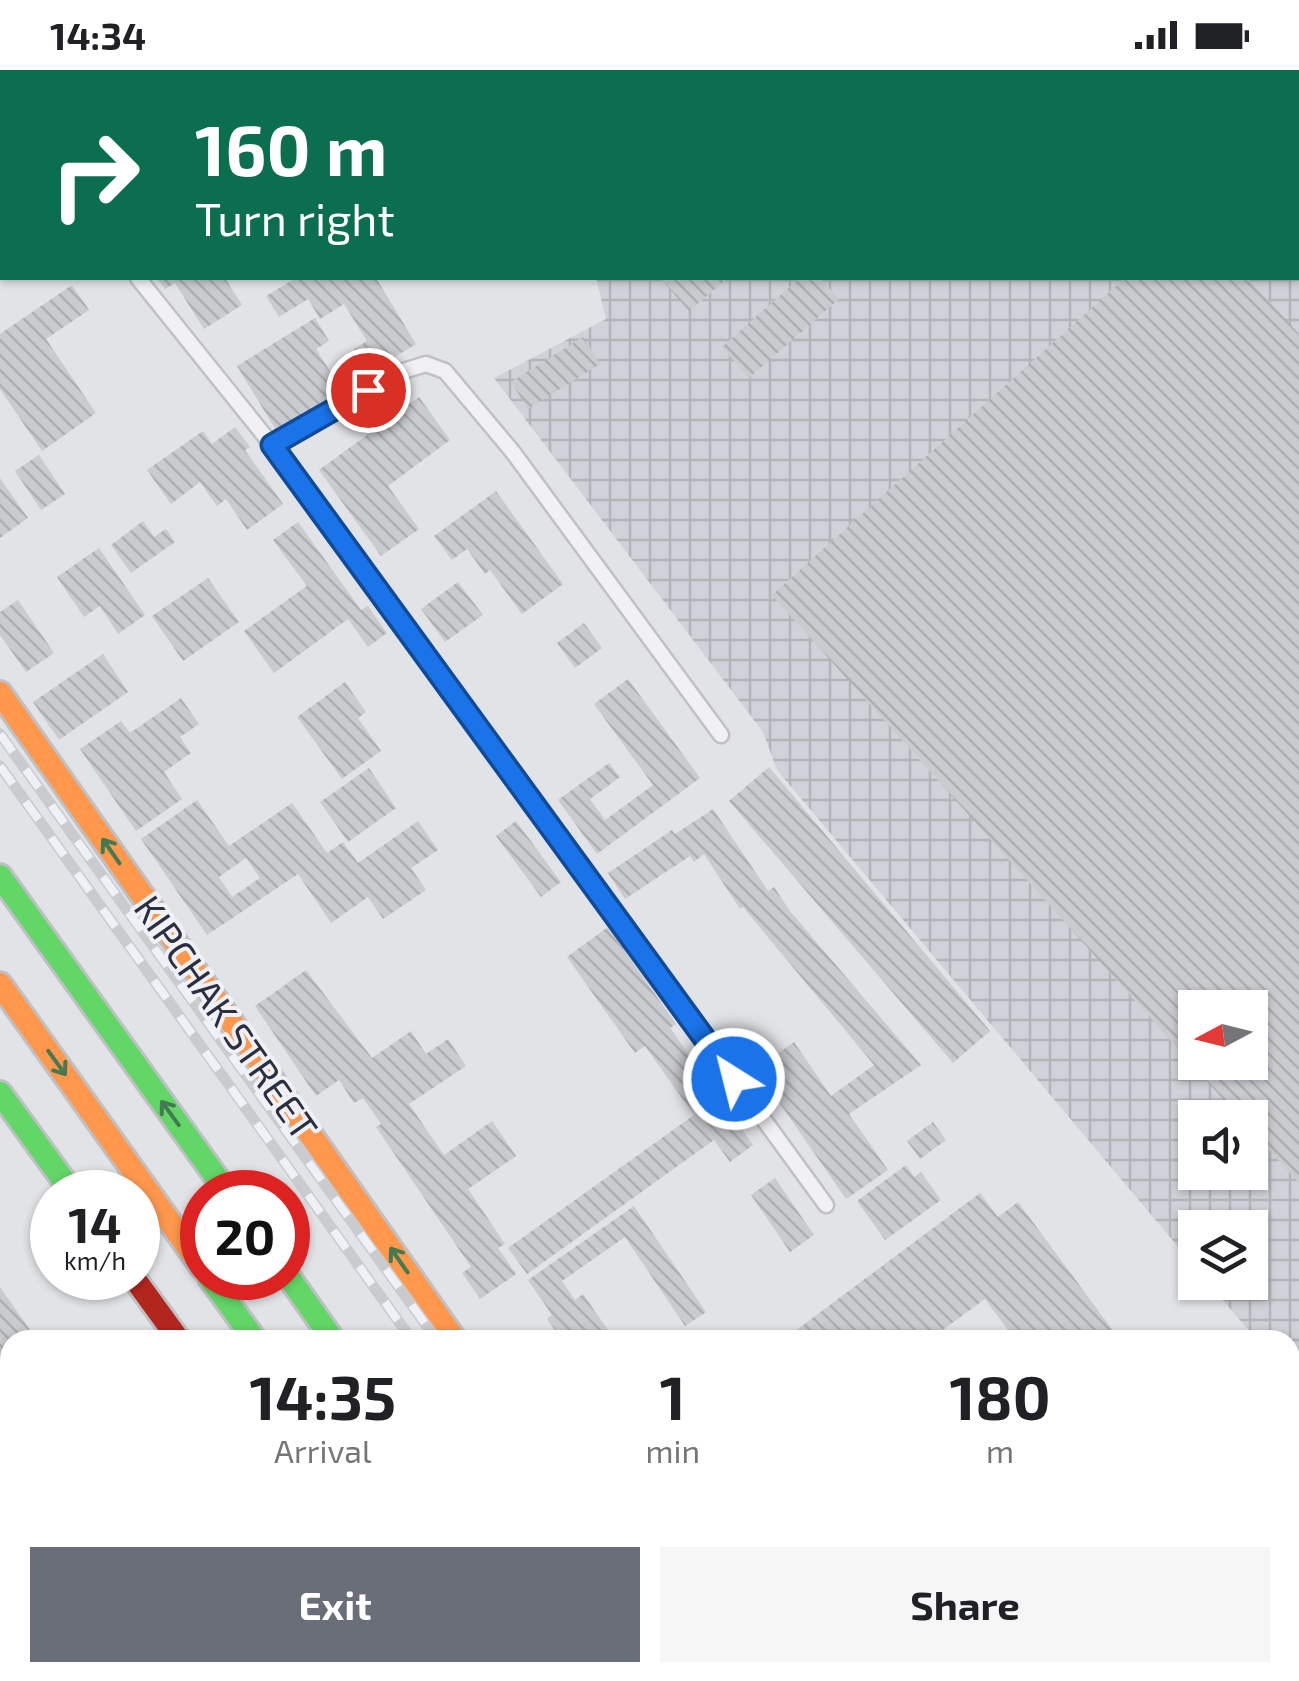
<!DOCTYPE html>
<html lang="en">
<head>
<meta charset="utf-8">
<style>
	:root { --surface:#fff; --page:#f6f6f6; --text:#202124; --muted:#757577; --accent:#6a6e79 }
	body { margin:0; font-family:"Exo 2",sans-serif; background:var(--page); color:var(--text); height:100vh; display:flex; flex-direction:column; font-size:38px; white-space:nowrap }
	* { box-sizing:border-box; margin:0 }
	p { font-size:32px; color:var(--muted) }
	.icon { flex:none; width:55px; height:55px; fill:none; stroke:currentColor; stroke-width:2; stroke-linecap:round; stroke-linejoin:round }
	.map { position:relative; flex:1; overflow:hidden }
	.sheet { position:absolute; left:0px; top:1260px; width:1300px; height:352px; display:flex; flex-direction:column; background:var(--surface); border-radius:30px 30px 0 0; box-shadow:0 2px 8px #0004 }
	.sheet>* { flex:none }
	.banner { position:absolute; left:0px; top:0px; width:1300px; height:210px; box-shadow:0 2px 8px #0004; background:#0b6e4f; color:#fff; overflow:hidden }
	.needle { width:65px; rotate:263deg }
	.tools { position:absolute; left:1178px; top:920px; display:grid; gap:20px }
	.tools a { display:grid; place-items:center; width:90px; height:90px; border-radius:0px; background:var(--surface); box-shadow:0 2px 8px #0004; font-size:50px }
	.speed { position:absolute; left:30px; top:1100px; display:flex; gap:20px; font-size:50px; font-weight:700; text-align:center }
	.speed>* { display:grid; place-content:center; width:130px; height:130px; border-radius:50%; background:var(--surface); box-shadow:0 2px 8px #0004; line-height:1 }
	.speed small { font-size:25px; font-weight:400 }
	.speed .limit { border:15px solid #d22; background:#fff; color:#111 }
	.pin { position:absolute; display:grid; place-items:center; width:85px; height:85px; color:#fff; margin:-42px; border:5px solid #fff; border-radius:50%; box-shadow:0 2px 10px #0007 }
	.me { position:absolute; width:110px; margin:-55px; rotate:324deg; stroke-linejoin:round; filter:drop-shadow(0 0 8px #0008) }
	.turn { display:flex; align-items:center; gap:35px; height:210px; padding:0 30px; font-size:45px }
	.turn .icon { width:130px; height:130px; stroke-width:2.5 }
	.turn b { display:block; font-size:70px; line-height:85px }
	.eta { display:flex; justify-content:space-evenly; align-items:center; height:170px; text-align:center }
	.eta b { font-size:60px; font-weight:700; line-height:70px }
	.button { display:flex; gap:20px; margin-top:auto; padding:20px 30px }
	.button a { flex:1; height:115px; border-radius:0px; background:var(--accent); color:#fff; font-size:40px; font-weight:700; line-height:115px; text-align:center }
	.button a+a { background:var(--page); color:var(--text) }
	.status { display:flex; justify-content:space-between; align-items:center; height:70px; padding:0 50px; background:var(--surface); direction:ltr }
	.status svg { height:28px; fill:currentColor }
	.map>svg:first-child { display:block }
	.industrial { fill:url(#industrial-grid); fill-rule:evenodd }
	.building { fill:url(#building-back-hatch); fill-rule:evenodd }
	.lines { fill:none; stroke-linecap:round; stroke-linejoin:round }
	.lane-casing { stroke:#c0c1c4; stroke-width:19 }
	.street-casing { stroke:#c0c1c4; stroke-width:32 }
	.fast-casing { stroke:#bec0c3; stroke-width:28 }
	.slow-casing { stroke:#bec0c3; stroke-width:28 }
	.jam-casing { stroke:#bec0c3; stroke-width:28 }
	.lane { stroke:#f1f1f3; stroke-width:14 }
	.street { stroke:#f1f1f3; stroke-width:28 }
	.fast { stroke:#63d668; stroke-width:22 }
	.slow { stroke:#ff974d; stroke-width:22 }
	.jam { stroke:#b3261e; stroke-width:22 }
	.rail-casing { stroke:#cacbce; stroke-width:11 }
	.rail { stroke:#eff1f6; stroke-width:8; stroke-dasharray:22; stroke-linecap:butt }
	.oneway { stroke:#437a51 }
	.route-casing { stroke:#114b97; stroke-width:25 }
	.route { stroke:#1a73e8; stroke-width:18 }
	.labels { text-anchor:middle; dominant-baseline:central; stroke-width:8; stroke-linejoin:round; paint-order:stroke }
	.street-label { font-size:38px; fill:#292f3f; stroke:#eff1f6 }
</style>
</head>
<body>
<div class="status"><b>14:34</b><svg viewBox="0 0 49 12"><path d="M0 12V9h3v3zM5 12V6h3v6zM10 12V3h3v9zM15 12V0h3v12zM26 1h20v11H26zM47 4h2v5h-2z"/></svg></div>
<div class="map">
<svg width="1299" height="1611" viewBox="0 0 1299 1611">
	<defs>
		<pattern id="industrial-grid" width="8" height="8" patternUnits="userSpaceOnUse" patternTransform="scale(2.5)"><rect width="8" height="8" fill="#d0d2d9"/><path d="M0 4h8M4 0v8" fill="none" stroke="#b3b5bb"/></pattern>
		<pattern id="building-back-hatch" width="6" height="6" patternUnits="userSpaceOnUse" patternTransform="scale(2.5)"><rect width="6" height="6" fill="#cacbce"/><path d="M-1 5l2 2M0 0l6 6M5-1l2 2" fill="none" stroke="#aeafb2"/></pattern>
	</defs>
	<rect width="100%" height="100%" fill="#e2e3e6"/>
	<g class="industrial">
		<path d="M465,0H1107L1097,2Z"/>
		<path d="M1139,0H1299V1320L1290,1309V1270H1257L1208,1213L1250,1212V1158H1195V1197L777,700L763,662L494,308L606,249L596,208H1298V2H1129ZM1195,938H1250V992H1195ZM1195,1048H1250V1102H1195Z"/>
	</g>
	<g class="building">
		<path d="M157,208H225L242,235L204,259L175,213L165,219Z"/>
		<path d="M296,208H376L416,274L369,303L354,279L367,271L344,234L320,249L308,229L279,247L266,226Z"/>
		<path d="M660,208H728L689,241Z"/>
		<path d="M800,208H820L839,229L749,308L722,277Z"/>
		<path d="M1125,208H1248L1299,264V1113L1250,1059V1048H1240L772,525ZM1195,938H1250V992H1195Z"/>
		<path d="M72,215L89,240L46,269L96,343L42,381L0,319V264Z"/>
		<path d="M315,248L329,271L316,279L333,306L346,298L354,313L276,360L237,296Z"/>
		<path d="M583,267L600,294L528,339L511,312Z"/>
		<path d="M419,327L450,370L388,416L419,459L381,486L319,400Z"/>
		<path d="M235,357L250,377L245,380L283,434L247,460L226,429L217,436L200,412L171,434L147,400L203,361L212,374Z"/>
		<path d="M39,385L65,424L41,440L15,401Z"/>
		<path d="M0,408L28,448L0,468Z"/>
		<path d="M496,421L563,514L522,544L490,500L485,504L467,479L452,490L434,466Z"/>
		<path d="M143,451L154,467L166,459L175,472L131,503L111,475Z"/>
		<path d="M298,452L361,540L368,536L387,563L368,577L348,549L274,603L244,561L307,516L273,470Z"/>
		<path d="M99,478L145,545L118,564L100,536L84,547L57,507Z"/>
		<path d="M208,508L239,552L183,591L152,546Z"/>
		<path d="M458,512L483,545L445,572L421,539Z"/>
		<path d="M18,530L54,583L26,602L0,565V542Z"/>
		<path d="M584,553L602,578L575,598L557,573Z"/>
		<path d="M103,584L128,622L59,670L33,632Z"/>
		<path d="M628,609L700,708L597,784L558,730L609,693L620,707L590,729L605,750L653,715L594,634Z"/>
		<path d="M345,612L366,642L358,648L381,681L342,709L297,647Z"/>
		<path d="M181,628L199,654L180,667L191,683L164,702L182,729L136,761L80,679L121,651L130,663Z"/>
		<path d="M769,697L990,961L953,993L729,731Z"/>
		<path d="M369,698L396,738L348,772L320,732Z"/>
		<path d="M197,730L229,776L292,733L327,783L343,772L358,793L418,751L438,780L411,798L426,820L383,849L368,827L331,853L298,804L207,865L141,769ZM246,788L260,808L232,827L219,807Z"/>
		<path d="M713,739L768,821L774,817L790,841L921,995L849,1044L888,1100L846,1129L756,999L794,972L831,1026L874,995L743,837L740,839L704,784L694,792L690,786L625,829L608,803L672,760L675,764Z"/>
		<path d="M516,751L561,812L541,827L496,766Z"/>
		<path d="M608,857L676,954L670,958L753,1075L730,1092L714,1070L527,1204L508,1178L694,1045L645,976L635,983L567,887Z"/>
		<path d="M306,900L372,988L411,961L426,984L448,969L466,996L409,1034L444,1085L492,1051L516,1086L468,1119L505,1174L498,1178L516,1204L480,1229L462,1203L471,1197L376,1057L381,1054L363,1028L354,1033L339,1010L316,1026L255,936Z"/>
		<path d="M933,1052L946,1070L920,1089L907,1071Z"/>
		<path d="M906,1095L914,1107L921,1102L941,1130L885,1170L857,1131Z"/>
		<path d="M775,1108L814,1165L790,1182L751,1125Z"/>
		<path d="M980,1123L998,1147L1018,1132L1120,1270H1015L985,1229L929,1270H783Z"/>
		<path d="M634,1136L706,1242L685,1256L625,1167L562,1211L575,1230L583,1224L615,1270H562L547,1249L552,1245L528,1210Z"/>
		<path d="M0,1217L37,1270H10V1344L0,1330Z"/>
		<path d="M29,1602H91L89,1611H27Z"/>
		<path d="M861,1602H966L973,1611H867Z"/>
	</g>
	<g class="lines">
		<g class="lane-casing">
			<g id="lane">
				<path d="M453,0L455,2"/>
				<path d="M584,0L586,2"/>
				<path d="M771,0L778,2"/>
				<path d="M930,2L936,0"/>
				<path d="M0,23L2,26"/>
				<path d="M138,208L272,375L826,1135"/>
				<path d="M272,375L400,302L426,294L445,301L512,381L721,665"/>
				<path d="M0,1393L10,1408"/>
				<path d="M0,1528L10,1453"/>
				<path d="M804,1602L810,1611"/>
			</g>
		</g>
		<g class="street-casing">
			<path id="street" d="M362,1611L373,1602"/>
		</g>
		<g class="fast-casing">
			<g id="fast">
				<path d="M0,806L227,1122"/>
				<path d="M0,1023L72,1122"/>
				<path d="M288,1206L333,1270"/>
				<path d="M210,1208L255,1270"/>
				<path d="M427,1602L435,1611"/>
				<path d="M493,1602L499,1611"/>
				<path d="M571,1602L578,1611"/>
			</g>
		</g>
		<g class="slow-casing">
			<g id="slow">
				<path d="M0,623L455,1270"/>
				<path d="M0,914L202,1197"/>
			</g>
		</g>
		<g class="jam-casing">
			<path id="jam" d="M134,1208L179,1270"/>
		</g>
		<use href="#lane" class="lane"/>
		<use href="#street" class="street"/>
		<use href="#fast" class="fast"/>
		<use href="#slow" class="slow"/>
		<use href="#jam" class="jam"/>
		<g class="rail-casing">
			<g id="rail">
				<path d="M0,664L437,1270"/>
				<path d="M0,696L412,1270"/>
				<path d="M651,1602L657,1611"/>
				<path d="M677,1602L683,1611"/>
			</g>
		</g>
		<use href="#rail" class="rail"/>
	</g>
	<defs><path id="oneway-shaft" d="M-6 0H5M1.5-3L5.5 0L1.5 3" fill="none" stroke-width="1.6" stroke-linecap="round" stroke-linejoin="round" transform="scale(2.5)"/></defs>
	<g class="oneway">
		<use href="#oneway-shaft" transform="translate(111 781) rotate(-125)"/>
		<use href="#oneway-shaft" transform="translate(57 993) rotate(54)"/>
		<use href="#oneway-shaft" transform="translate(170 1043) rotate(-126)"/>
		<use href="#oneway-shaft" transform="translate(399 1190) rotate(-125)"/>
	</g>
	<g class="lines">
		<g class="route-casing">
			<path id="route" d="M368,320L272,375L734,1009"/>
		</g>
		<use href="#route" class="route"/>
	</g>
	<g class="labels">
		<g class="street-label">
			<text transform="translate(227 947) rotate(55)">KIPCHAK STREET</text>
		</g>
	</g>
</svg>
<div class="tools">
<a><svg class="needle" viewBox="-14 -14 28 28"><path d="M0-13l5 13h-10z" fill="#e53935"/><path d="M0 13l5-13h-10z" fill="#757577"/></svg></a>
<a><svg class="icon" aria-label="sound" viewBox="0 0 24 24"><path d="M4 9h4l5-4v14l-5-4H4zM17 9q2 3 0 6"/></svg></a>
<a><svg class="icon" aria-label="layers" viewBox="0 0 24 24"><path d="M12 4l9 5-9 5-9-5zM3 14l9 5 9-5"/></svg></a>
</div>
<div class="speed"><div>14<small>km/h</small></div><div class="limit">20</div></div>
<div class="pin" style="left:368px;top:320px;background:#d93025"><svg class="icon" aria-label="arrive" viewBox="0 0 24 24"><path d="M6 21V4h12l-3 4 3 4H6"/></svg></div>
<svg class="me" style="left:734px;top:1009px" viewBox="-20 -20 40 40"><circle r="17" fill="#1a73e8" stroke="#fff" stroke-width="3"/><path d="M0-11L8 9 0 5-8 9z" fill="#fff"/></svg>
<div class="banner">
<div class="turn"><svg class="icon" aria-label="right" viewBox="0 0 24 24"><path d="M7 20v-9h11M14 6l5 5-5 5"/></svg><div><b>160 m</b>Turn right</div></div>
</div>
<section class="sheet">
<div class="eta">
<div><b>14:35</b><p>Arrival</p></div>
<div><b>1</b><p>min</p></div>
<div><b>180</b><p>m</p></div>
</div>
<div class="button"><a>Exit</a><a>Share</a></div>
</section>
</div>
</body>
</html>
